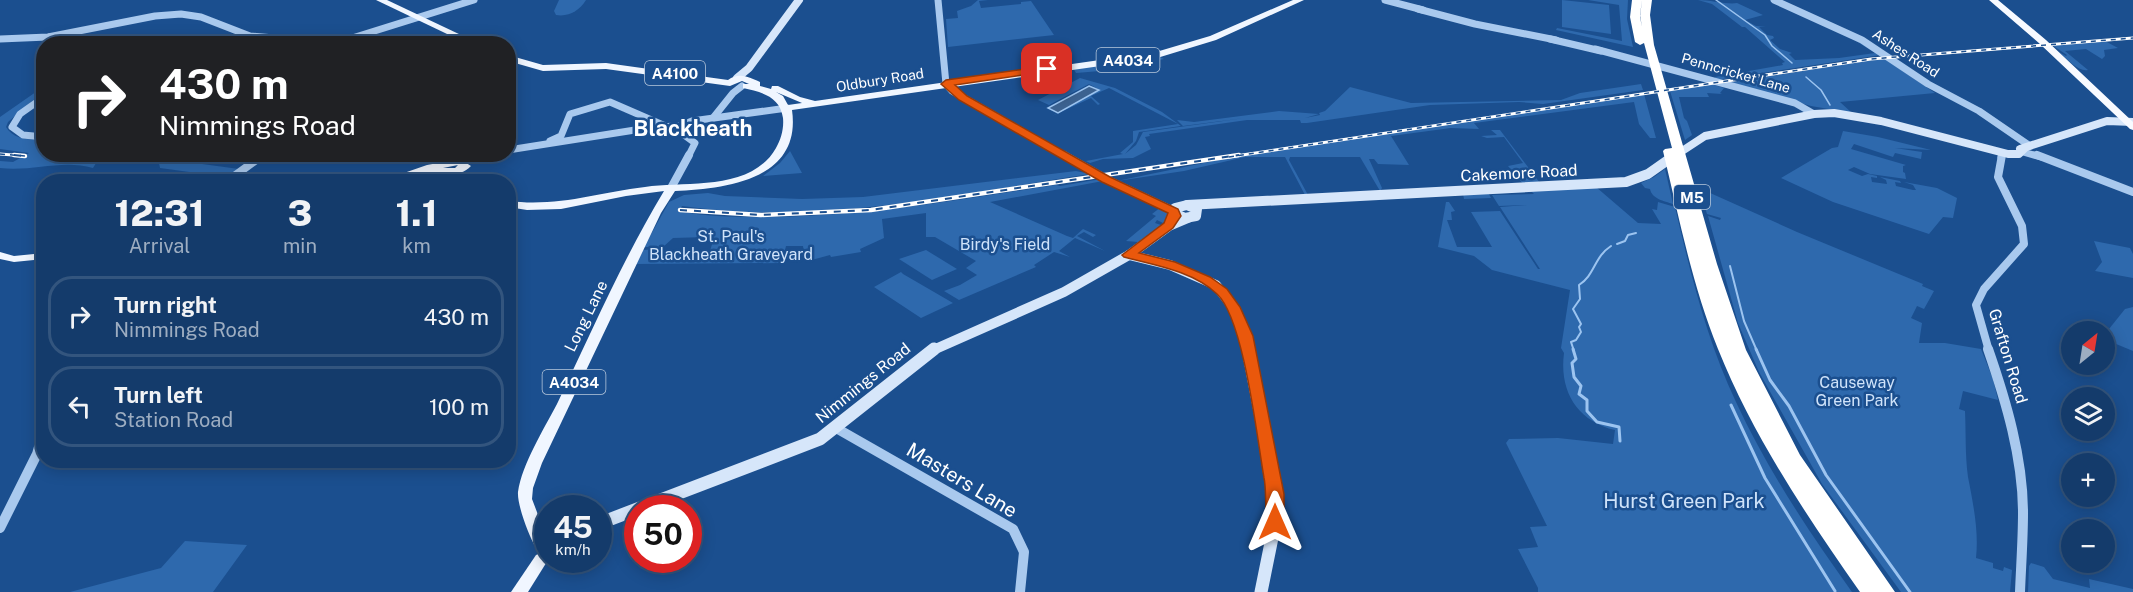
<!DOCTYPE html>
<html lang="en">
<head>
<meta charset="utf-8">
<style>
	:root { --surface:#143b6b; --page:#1d4271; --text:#f1f3f6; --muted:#9dadc1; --line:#33557e }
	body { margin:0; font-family:"Public Sans",sans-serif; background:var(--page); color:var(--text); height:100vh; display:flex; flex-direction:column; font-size:22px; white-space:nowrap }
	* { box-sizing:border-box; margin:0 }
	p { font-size:20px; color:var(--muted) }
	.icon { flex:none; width:33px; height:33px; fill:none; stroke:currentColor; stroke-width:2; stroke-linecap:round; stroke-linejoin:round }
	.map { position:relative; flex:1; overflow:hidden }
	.side { position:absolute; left:36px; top:174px; width:480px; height:294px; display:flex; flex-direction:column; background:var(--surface); border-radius:24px; box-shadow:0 3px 15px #0003,0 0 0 2px var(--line) }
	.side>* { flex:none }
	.hud { position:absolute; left:36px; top:36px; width:480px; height:126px; border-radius:24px; box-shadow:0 3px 15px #0003,0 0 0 2px var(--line); background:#202124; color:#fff; overflow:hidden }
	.needle { width:39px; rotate:30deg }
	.buttons { position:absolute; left:2061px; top:321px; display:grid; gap:12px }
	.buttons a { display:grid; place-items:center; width:54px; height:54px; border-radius:50%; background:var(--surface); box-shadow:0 3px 15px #0003,0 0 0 2px var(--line); font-size:30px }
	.speed { position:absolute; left:534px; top:495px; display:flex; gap:12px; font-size:30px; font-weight:700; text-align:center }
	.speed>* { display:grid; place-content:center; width:78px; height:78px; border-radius:50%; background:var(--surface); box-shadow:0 3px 15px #0003,0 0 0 2px var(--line); line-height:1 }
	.speed small { font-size:15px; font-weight:400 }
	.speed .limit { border:9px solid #d22; background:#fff; color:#111 }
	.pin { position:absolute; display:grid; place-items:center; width:51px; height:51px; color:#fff; margin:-26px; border-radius:12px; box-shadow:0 3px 9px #0006 }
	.me { position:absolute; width:66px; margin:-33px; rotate:0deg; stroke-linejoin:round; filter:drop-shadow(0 0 4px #0008) }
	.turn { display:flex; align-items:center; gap:21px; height:126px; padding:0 24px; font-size:27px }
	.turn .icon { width:78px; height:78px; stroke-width:2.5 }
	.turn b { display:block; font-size:42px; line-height:51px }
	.eta { display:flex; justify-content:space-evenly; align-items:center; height:102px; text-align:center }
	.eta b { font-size:36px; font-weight:800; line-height:42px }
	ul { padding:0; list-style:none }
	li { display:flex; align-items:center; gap:18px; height:81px; margin:0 12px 9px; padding:0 12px; border:3px solid var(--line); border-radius:24px }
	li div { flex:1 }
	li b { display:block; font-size:22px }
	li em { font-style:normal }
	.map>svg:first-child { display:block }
	.green { fill:#2e69ad }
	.water { fill:#3c6290; stroke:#9cc4f0; stroke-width:1.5 }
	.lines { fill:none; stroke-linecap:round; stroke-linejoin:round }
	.stream-far2 { stroke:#9cc4f0; stroke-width:1.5 }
	.stream-far1 { stroke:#9cc4f0; stroke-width:2 }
	.stream { stroke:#9cc4f0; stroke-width:3 }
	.tertiary-far2 { stroke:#a9c9ee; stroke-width:7 }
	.tertiary-far1 { stroke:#a9c9ee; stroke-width:8 }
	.tertiary { stroke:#a9c9ee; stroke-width:10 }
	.secondary-far2 { stroke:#d6e6fa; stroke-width:8 }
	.secondary-far1 { stroke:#d6e6fa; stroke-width:10 }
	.secondary { stroke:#d6e6fa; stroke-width:13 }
	.primary { fill:#f0f6ff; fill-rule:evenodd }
	.trunk { fill:#f8faff; fill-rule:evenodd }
	.motorway { fill:#fff; fill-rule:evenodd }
	.rail-far1-casing { stroke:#fff; stroke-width:3 }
	.rail-casing { stroke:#fff; stroke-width:4.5 }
	.rail-far1 { stroke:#1b4f8f; stroke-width:1.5; stroke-dasharray:5; stroke-linecap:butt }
	.rail { stroke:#1b4f8f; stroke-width:2; stroke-dasharray:7; stroke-linecap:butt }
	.route { fill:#ea580c; stroke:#983908; stroke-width:1.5 }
	.labels { text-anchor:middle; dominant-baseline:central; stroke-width:5; stroke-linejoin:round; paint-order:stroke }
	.far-street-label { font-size:14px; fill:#fff; stroke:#1b4f8f }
	.shield { fill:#1b4f8f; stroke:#bbcadd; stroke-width:1.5 }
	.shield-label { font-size:15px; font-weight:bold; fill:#fff }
	.street-label { font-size:16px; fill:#fff; stroke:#1b4f8f }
	.park-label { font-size:16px; fill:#cfe3fa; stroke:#1b4f8f }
	.near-street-label { font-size:20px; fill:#fff; stroke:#1b4f8f }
	.near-park-label { font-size:20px; fill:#cfe3fa; stroke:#1b4f8f }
	.district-label { font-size:22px; font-weight:bold; fill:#fff; stroke:#1b4f8f }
</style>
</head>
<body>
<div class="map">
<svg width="2133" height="592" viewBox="0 0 2133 592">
	<rect width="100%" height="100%" fill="#1b4f8f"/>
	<g class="green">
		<path d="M559,0H586C579,11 569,17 556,15L554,11Z"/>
		<path d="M978,0H988L979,1L981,8L1021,4V2L1031,1L1054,35L948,47L946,19L958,18L957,11L971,6Z"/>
		<path d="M1562,0L1609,5L1611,34L1562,27Z"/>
		<path d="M1588,0H1628L1627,19L1633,47L1556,30L1557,28L1622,41L1619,5Z"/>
		<path d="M1698,0C1710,0 1729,5 1737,3L1763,15L1745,20L1756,26L1766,27H1759L1767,35L1773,36L1774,38L1770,40L1780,49L1792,53L1789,54L1795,60L1839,58L1875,53L1842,32L1881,55L1716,80L1715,77L1783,65L1782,63L1785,62L1745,27H1742L1712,4Z"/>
		<path d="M2105,41L2118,48L2104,50L2105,56L2102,59L2086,49L2065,51L2088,70C2079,72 2068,60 2059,52L2066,56L2067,55L2052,45Z"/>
		<path d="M1160,57L1164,59L1112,70L1076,73L1073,68L1122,63Z"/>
		<path d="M1884,58L1935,93L1840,102L1852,113L1811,106L1727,83Z"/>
		<path d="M1080,78L1115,88L1162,112L1181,126L1139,132L1136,141L1125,154L1136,145L1143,132L1245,118L1183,126L1177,120L1194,122L1279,111L1319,114L1305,118L1320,115L1319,113L1325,111L1350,87L1411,103L1561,100L1580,93L1641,84L1643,90L1543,104L1519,102L1430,105L1307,123H1301L1300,120H1247L1149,134L1150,136L1145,137L1151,149L1133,158L1103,159L1090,163L1086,161L1123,154L1120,153L1133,142V131L1178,124L1109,88L1091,96L1100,104L1098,105L1091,98L1052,116L1100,90L1089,84L1049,105L1038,100Z"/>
		<path d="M1711,84L1724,88L1720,93L1722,94L1707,93L1709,97H1679L1684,118L1687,121L1692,135L1685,140L1670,91Z"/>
		<path d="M43,87V92L8,122L6,127C14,140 30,140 43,139L44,154L101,155L93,168C62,159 32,172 0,168V161L13,162L29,153L0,149V117Z"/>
		<path d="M1644,94L1656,138H1650L1639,124L1634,102L1474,123L1479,129L1451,128L1391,136L1409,165L1378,164L1374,159H1369L1382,188L1380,191L1360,157H1290L1289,160L1308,195H1305L1285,157H1245L1184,171L1117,181L1218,160Z"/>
		<path d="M1491,130H1500L1540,183L1523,184L1508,166L1523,163L1504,137L1487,138L1481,136L1497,135Z"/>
		<path d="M1843,131L1878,137L1931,150L1895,148L1922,152L1921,159L1895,153L1893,157L1854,144L1851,149L1906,165L1903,166V172L1905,173L1906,179L1870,174L1854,167L1848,170L1862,176L1868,174L1877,176V178L1871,177L1872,182L1887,184L1886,180L1880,177L1900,181L1901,183L1895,182L1896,186L1913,190H1916L1913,185L1904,182L1937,188L1957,198L1953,218L1943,217L1929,234L1833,202L1781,178L1832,148L1838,147Z"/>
		<path d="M790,151L802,173L763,176L780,163Z"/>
		<path d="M158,158L239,169L226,177L160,168Z"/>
		<path d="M1665,169L1673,204C1664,201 1652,199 1650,189L1645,188L1641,183L1654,177Z"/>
		<path d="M1076,171L1090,174C959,194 818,226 682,206L679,211C711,218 746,217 779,217C873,215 964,199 1056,185L1060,186L1101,179L1103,181L990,202L1067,236L1073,238L1083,229L1096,235L1093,237L1084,232L1077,236L1105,251L1075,238L1059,251L1070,257L1054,252L1034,265L1036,267L959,300L944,291L960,285L977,275L966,268L976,261L935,237H926V213L882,219L884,238L860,249L861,252L831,257L830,255L808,261L805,259L803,246H786L782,263L634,264L642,250L661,249L666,257H699L710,251L713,241L707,237L673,238L663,247H644L669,202L684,195L708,193L725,196L802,199L863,197Z"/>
		<path d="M1596,187L1638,223L1661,224L1652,209L1657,210L1658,202L1675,207C1690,272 1707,341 1736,402C1767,469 1809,532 1852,592H1538V588L1518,549L1538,547L1530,527L1547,526L1506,443L1509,439L1558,438L1613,444L1615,430C1577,421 1559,391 1564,353L1561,348L1570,290L1492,270L1474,256L1438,247L1446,202H1449L1455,211L1451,212L1452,220H1447L1457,247H1492L1471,212L1500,211L1538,269H1540L1500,207L1527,205L1499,206L1492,195L1534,194L1532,192L1489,194L1491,198L1464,199L1463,194Z"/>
		<path d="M1699,188L1797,232L1923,284L1922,286L1934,291L1924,309L1917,306L1911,318L1922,323L1919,343H1945L1981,349L1993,379L1998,400L1963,391L1959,409L1965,411C1966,432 1965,455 1968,477C1973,503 1979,531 1976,558L1993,563V568L2003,571L2004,567L2012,570L2010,592H1901L1822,484L1759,372L1738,323L1708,216L1720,220L1721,218L1707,214Z"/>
		<path d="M1161,207L1168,212L1167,219L1163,223L1157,220L1155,223L1161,225L1138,242L1126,241L1156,216L1152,214Z"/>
		<path d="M2094,241L2130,248L2133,254V278L2095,271L2102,262Z"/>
		<path d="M926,250L957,269L932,280L899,259Z"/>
		<path d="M901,272L903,274L953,303L921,318L874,287Z"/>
		<path d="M2133,307V351L2104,339L2105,334L2125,309Z"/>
		<path d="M185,541L247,545L213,592H70L161,568Z"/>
		<path d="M2031,563L2044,567L2053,579L2090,588L2089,579L2133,589V592H2028L2029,566Z"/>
	</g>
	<path class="water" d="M1089,86L1099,90L1058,113L1048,108Z"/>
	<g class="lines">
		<g class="stream-far2">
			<path d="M1716,0L1765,35L1772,46L1792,63"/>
			<path d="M1806,77L1821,90L1830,105"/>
		</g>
		<g class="stream-far1">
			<path d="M1617,244L1625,241L1628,235L1636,233"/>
			<path d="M1730,266L1744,321L1757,351"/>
			<path d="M1574,351L1571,342L1576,340L1581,332L1579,327L1581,324L1573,309L1580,299L1579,285C1595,275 1594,257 1611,246"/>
		</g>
		<g class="stream">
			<path d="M1573,349L1576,359L1572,363L1574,377L1581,386L1579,394L1587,400V411L1597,422L1619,427L1620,441"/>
			<path d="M1756,349L1770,380L1789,406L1826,475L1910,592"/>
			<path d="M1731,405L1765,478L1835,591"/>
		</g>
		<g class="tertiary-far2">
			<path d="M938,0L946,84L952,91L1067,157"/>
			<path d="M1385,0L1423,10"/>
			<path d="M1774,0L1862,40L1928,84L1979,111L2030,146"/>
			<path d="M1418,9L1475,24L1556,40"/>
			<path d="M49,37L72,44"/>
			<path d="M0,39L48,37L155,16L181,14L201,17L250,36L334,43"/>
			<path d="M1550,39L1601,51"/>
			<path d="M333,44L474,0"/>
			<path d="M1595,49L1795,103L1814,114"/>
			<path d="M44,97L20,114L12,127L23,135L44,137"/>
			<path d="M713,118L733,93L742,86"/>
			<path d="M680,126V132L695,143L688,157"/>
			<path d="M550,141L561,136L570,114L610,102L663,125"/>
			<path d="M508,150L654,127L680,126L692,121L787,108"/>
			<path d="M2023,152L2041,157"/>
			<path d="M260,157L264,154"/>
			<path d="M479,157L488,154"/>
			<path d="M2001,157L2002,153"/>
		</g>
		<g class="tertiary-far1">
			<path d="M1064,155L1108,180L1174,211"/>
			<path d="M2037,155L2133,192"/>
			<path d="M460,162L484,155"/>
			<path d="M226,182L263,155"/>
			<path d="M671,188L689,155"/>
			<path d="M1989,351L1976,305L1984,289L2024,244L2022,226L1998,177L2002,155"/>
		</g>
		<g class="tertiary">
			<path d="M1988,349C2006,401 2023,458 2023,513C2023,539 2021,566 2020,592"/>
			<path d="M836,428L1013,529L1024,552L1020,592"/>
			<path d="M0,528L37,454L41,440L44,396"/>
		</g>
		<g class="secondary-far2">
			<path d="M737,78L749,68L799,0"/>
			<path d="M2020,149L2107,121L2133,122"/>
			<path d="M1673,157L1705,136L1814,114L1834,113L1881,121L2008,154H2019L2025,148"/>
		</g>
		<g class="secondary-far1">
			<path d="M1187,205L1626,182L1648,174L1675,155"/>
			<path d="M1187,205L1197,209L1196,216L1185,218L1175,214V208Z"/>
			<path d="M1129,255L1170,265L1216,285L1233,307L1245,336L1248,351"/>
			<path d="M931,351L1064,292L1129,255L1169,226L1188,218"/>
		</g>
		<g class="secondary">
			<path d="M1248,349L1276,494L1275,523L1261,592"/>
			<path d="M598,524L820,439L934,349"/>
		</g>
		<g class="primary">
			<path d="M376,0H387L480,44H468Z"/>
			<path d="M1293,0H1304L1216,40L1157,58L792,110C802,180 725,189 675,191L661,213L542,463L533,488L532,499L548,541V546L541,550L536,548C529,536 517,505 518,492C522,464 544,429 557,404C591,333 623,259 664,191L626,196L561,209L527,210L508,207V201C559,207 596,193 645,187C686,181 751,192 776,148C781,139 784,129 783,118C780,96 761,92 743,88V84H749L742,81L730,86L606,69L543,71L508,61V55L543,65L606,63L728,80C739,72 749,77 760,82V86L771,89L772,86H778L800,97L815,101L1156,52L1210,36ZM776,92L802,103L788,105L783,96Z"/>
			<path d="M460,159L471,166C457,181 438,170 421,174C405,177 395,182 378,182L427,165ZM458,165L455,168H443Z"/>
			<path d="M0,252L14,256L44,253V259L14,262L0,259Z"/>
			<path d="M541,553L546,555L548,560L528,592H511L536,555Z"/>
		</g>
		<path class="trunk" d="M1989,0H1998L2046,40L2133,122V130L2130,129L2040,44Z"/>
		<path class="motorway" d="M1632,0H1642L1640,17L1642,27L1640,15L1642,0H1652L1650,15L1654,45L1717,264L1746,350L1800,455L1895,592H1860C1806,515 1753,436 1718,349C1692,285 1679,217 1663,151L1665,149L1672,148L1644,43L1640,45L1635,42L1630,17Z"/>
		<g class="rail-far1-casing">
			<g id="rail-far1">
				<path d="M0,154L25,156"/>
				<path d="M1229,157L1871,59L2133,38"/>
			</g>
		</g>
		<g class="rail-casing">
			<g id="rail">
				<path d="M14,155L25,156"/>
				<path d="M680,210L761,215L871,210L1239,155"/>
			</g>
		</g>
		<use href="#rail-far1" class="rail-far1"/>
		<use href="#rail" class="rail"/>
	</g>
	<path class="route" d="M1047,66L1052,69L1051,71L955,85L967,96L1110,177L1178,209L1181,216L1173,228L1139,253L1175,262L1210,277L1227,289L1240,307L1253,336L1284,494V522L1281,527L1275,529L1269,527C1264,517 1267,491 1264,478C1257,438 1244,319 1217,294C1193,271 1154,265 1124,257L1122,255L1164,223L1168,213L1102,182L959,100L941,84L946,80Z"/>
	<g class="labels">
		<g class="far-street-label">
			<text transform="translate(1906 53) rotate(33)">Ashes Road</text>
			<text transform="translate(1736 73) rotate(16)">Penncricket Lane</text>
			<text transform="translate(880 80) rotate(-9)">Oldbury Road</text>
		</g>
		<g class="shield">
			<rect x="1096.5" y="48" width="63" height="24" rx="4.5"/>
			<rect x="645" y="61" width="60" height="24" rx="4.5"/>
			<rect x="1674" y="185" width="36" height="24" rx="4.5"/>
			<rect x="542.5" y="370" width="63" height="24" rx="4.5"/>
		</g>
		<g class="shield-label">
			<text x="1128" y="60">A4034</text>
			<text x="675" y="73">A4100</text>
			<text x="1692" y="197">M5</text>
			<text x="574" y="382">A4034</text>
		</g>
		<g class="street-label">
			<text transform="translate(1519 173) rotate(-3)">Cakemore Road</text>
			<text transform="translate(586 316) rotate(-64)">Long Lane</text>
			<text transform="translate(2008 356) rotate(73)">Grafton Road</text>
			<text transform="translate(863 383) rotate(-39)">Nimmings Road</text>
		</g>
		<g class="park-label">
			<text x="731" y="236">St. Paul's<tspan x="731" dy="18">Blackheath Graveyard</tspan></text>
			<text x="1005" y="244">Birdy's Field</text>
			<text x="1857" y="382">Causeway<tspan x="1857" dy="18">Green Park</tspan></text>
		</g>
		<g class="near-street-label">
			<text transform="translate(962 480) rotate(31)">Masters Lane</text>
		</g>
		<g class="near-park-label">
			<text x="1684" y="501">Hurst Green Park</text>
		</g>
		<g class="district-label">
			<text x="693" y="128">Blackheath</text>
		</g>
	</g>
</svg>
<div class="buttons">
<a><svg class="needle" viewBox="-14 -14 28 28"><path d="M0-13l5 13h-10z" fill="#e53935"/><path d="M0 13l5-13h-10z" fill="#9dadc1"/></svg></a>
<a><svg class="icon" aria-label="layers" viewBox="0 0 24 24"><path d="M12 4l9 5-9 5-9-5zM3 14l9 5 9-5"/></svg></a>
<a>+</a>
<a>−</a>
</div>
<div class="speed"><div>45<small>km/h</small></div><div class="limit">50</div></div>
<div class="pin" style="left:1047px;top:69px;background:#d93025"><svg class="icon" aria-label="arrive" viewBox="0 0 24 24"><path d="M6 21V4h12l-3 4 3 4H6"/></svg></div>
<svg class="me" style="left:1275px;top:522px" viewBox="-20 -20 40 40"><path d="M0-17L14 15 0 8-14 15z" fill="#ea580c" stroke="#fff" stroke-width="4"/></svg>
<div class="hud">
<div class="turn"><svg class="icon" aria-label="right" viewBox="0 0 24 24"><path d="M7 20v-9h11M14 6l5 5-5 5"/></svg><div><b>430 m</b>Nimmings Road</div></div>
</div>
<section class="side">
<div class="eta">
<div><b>12:31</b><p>Arrival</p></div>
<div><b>3</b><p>min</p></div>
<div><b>1.1</b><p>km</p></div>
</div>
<ul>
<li><svg class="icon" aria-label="right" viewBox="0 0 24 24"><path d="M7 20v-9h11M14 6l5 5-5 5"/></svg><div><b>Turn right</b><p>Nimmings Road</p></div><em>430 m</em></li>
<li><svg class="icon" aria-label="left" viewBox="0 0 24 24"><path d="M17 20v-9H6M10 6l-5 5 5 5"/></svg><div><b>Turn left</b><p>Station Road</p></div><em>100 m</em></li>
</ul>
</section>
</div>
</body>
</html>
